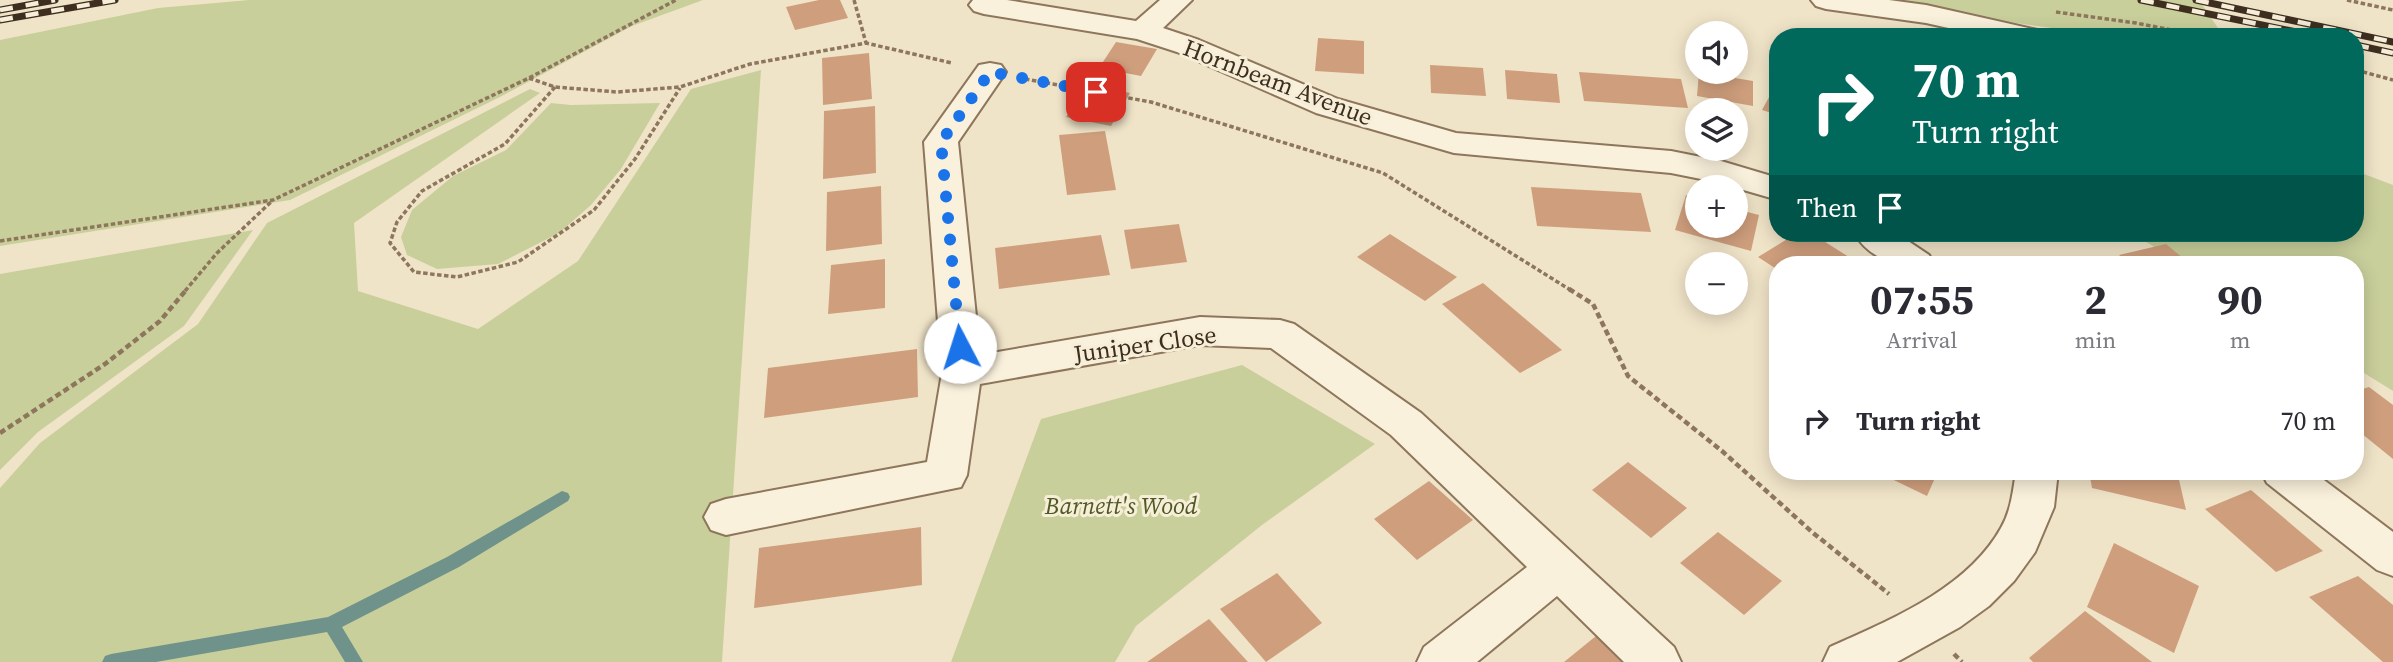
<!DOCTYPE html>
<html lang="en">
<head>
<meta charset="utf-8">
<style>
	:root { --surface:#fff; --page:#f7f7f7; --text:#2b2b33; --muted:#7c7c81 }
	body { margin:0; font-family:"Source Serif 4",serif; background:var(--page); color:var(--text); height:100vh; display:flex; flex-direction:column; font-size:26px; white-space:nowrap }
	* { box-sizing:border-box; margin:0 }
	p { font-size:23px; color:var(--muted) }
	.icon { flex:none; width:38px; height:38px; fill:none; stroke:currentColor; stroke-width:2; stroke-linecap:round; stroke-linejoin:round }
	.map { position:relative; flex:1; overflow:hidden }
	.side { position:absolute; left:1769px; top:256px; width:595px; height:224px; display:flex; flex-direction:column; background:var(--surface); border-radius:28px; box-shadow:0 4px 18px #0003 }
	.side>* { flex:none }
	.guide { position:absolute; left:1769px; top:28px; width:595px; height:214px; border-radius:28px; box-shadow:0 4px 18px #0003; background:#00695c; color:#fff; overflow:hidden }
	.fabs { position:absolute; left:1685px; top:21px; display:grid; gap:14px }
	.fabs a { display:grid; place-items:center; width:63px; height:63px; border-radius:50%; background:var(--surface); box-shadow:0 4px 18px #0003; font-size:35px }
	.pin { position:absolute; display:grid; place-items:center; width:60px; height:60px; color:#fff; margin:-30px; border-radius:14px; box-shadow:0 4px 10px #0006 }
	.me { position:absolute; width:77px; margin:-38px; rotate:355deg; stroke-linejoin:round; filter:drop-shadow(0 0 5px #0008) }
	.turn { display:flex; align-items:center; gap:24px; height:147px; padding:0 28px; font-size:32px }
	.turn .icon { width:91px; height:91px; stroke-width:2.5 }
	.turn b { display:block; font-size:49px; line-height:60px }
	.then { display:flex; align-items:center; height:66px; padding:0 28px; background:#0003; gap:14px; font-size:26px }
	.eta { display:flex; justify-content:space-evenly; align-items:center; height:119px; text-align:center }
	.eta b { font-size:42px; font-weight:700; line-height:49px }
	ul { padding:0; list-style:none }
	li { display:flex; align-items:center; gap:21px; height:91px; padding:0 28px }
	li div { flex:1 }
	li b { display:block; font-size:26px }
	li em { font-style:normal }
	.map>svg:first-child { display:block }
	.green { fill:#c9cf9b }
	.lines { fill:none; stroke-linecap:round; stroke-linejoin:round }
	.stream { fill:#6f938a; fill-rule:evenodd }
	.building { fill:#cf9f7d }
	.minor-casing { stroke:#8d765c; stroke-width:4 }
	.path-far1 { stroke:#8d765c; stroke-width:3.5; stroke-dasharray:4.5 2.5; stroke-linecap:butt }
	.path { stroke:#8d765c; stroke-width:4.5; stroke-dasharray:6 3.5; stroke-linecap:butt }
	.minor { fill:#faf1dc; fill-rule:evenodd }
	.rail-casing { stroke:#3d2e20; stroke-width:7 }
	.rail { stroke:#f7eed8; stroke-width:4.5; stroke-dasharray:13; stroke-linecap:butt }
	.route { stroke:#1a73e8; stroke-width:12; stroke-dasharray:0 21.6 }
	.labels { text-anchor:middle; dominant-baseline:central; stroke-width:6; stroke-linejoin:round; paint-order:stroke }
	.street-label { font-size:24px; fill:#3d2e20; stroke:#f7eed8 }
	.park-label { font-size:24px; font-style:italic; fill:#4d5a26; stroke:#f7eed8 }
</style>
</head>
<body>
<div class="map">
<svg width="2393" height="662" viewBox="0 0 2393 662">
	<rect width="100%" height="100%" fill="#f0e4c8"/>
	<g class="green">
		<path d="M249,0H703L632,26L500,97L290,200L0,246V40L158,8Z"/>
		<path d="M1851,0H2199L2224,37H2116Z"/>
		<path d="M761,70L722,662H0V488L40,443L198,324L267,223L530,89L540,93L354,223L358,291L478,329L578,261L691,89Z"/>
		<path d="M551,103L571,105L660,103L621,169L591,205L559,233L498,264L437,269L407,255L401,237L412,210L453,176L506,150Z"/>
		<path d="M2356,171L2393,185V391L2356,368V264H2183L2131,233H2356Z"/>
		<path d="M253,230L184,326L38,432L0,470V274Z"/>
		<path d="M1242,365L1375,444L1262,525L1136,626L1115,662H951L1041,419Z"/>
	</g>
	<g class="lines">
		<path class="stream" d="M562,491L568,493L570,497L568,501L459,567L342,627L363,662H345L327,632L156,662H102L105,656L111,654L328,617L447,557Z"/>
	</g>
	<g class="building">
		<path d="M819,0H840L848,18L795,30L786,7Z"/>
		<path d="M1318,38L1364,41V74L1315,71Z"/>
		<path d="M1116,42L1157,49L1141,76L1099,68Z"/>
		<path d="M869,53L872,99L823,105L822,58Z"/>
		<path d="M1430,65L1483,68L1486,96L1431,93Z"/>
		<path d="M1505,70L1557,74L1560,103L1507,99Z"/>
		<path d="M1579,72L1681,79L1688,108L1584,101Z"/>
		<path d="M1699,72L1753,81V106L1697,96Z"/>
		<path d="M1086,84L1130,93L1111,126L1066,117Z"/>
		<path d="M1774,88L1778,89V115L1762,110Z"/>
		<path d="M875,106L876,173L823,179L824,111Z"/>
		<path d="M1105,131L1116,190L1067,195L1059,135Z"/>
		<path d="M881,186L882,244L826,251L827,192Z"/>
		<path d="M1531,187L1641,193L1651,232L1537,226Z"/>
		<path d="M1686,195L1698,198V226H1736V209L1759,215L1751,251L1675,230Z"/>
		<path d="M1179,224L1187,262L1131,269L1124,230Z"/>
		<path d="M1797,233H1811L1860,264H1778V270L1758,257Z"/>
		<path d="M1390,234L1457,277L1425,301L1357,257Z"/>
		<path d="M1101,235L1110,275L999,289L995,248Z"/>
		<path d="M2166,244L2190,264H2130L2119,255Z"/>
		<path d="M885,259V308L828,314L831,265Z"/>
		<path d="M1483,283L1562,350L1520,373L1442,304Z"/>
		<path d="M917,349L918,397L764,418L768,368Z"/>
		<path d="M2369,387L2393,405V459L2356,429V391Z"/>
		<path d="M1628,462L1687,508L1651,538L1592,490Z"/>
		<path d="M1875,471H1938L1927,496Z"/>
		<path d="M2089,471H2177L2186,510L2092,488Z"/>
		<path d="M1429,481L1473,520L1417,560L1374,519Z"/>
		<path d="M2251,490L2323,551L2276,572L2205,509Z"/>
		<path d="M921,527L922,585L754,608L759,548Z"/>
		<path d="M1718,532L1782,581L1744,615L1680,563Z"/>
		<path d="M2114,543L2199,586L2174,653L2087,607Z"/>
		<path d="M1277,573L1322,623L1266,662L1220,609Z"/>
		<path d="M2358,576L2393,605V662H2383L2309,597Z"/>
		<path d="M2085,611L2152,662H2033L2029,658Z"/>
		<path d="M1209,619L1248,662H1147Z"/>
		<path d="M1596,636L1625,662H1564Z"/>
	</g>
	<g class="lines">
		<g class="minor-casing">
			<g id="minor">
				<path d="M973,0H1007L1136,21L1160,0H1192L1163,28L1199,40L1338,99L1456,133L1671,151L1721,161L1778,178V200L1716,182L1671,173L1454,153L1316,113L1177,52L1137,39L984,14L974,11L969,5Z"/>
				<path d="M1811,0H1889L1926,5L2042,31L2046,37H1989L1926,23L1826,9L1816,6Z"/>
				<path d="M990,63L1001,65L1006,72L958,142L980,355L1200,317L1280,320L1294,324L1421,413L1674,647L1681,662H1624L1557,596L1477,662H1417L1424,647L1527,567L1391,435L1271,348L1200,345L980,384L967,475L961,487L726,535L711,530L704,517L711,504L726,499L927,462L942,373L924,142L979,65Z"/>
				<path d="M1854,233H1896L1929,255L1934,264C1901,265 1874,265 1854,233Z"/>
				<path d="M2016,471H2058L2054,507L2035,552L2014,581L1989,606L1960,627L1897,662H1823L1830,647C1890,620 1967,589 2001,528C2011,511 2013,491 2016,471Z"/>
				<path d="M2261,471H2312L2393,532V576L2377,570L2267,483Z"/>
			</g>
		</g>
		<g class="path-far1">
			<path d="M854,0L866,43"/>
			<path d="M2347,0L2393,10"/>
			<path d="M2056,12L2136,23L2207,37"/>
			<path d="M2356,70L2393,80"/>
			<path d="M529,78L555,87L617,92L680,87L750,64L866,43L952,63"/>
			<path d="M1025,79L1151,102L1383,173L1572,291"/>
			<path d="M555,87L505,144L422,191L397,222L390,243L414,272L457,277L518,262L594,210L635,159L680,88"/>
			<path d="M0,241L273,200L529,78L676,0"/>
			<path d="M185,291L217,253L272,201"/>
		</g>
		<g class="path">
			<path d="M1569,289L1593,304L1628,376L1722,451L1812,532L1889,594"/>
			<path d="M0,433L105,364L160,321L187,289"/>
			<path d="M1954,654L1962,662"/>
		</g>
		<use href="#minor" class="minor"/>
		<g class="rail-casing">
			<g id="rail">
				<path d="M2141,0L2321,37"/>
				<path d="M2196,0L2393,42"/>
				<path d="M0,10L55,0"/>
				<path d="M0,20L115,0"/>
				<path d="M2356,45L2393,53"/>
			</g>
		</g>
		<use href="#rail" class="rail"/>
	</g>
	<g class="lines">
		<path class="route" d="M960,347L941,142L990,72L1096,92"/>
	</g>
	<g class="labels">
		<g class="street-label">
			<text transform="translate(1278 82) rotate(21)">Hornbeam Avenue</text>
			<text transform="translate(1145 344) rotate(-8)">Juniper Close</text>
		</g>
		<g class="park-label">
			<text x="1121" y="505">Barnett's Wood</text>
		</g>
	</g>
</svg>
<div class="fabs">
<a><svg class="icon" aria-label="sound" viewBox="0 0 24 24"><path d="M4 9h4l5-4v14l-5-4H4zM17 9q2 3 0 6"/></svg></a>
<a><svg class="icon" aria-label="layers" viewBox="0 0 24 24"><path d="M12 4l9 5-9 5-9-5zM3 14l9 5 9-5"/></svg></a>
<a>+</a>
<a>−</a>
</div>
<div class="pin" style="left:1096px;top:92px;background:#d93025"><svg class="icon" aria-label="arrive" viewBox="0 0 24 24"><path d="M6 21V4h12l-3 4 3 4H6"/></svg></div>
<svg class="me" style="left:960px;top:347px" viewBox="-20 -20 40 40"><circle r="19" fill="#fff"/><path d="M0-13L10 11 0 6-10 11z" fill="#1a73e8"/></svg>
<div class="guide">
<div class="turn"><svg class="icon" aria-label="right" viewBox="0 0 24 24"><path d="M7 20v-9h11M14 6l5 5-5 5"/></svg><div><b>70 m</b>Turn right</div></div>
<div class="then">Then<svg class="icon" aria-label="arrive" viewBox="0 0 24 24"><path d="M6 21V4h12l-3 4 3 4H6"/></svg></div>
</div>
<section class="side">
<div class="eta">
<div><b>07:55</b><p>Arrival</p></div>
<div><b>2</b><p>min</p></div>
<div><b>90</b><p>m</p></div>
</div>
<ul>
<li><svg class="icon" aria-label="right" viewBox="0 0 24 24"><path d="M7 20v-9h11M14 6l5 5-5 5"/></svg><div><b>Turn right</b></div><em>70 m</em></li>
</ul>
</section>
</div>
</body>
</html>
